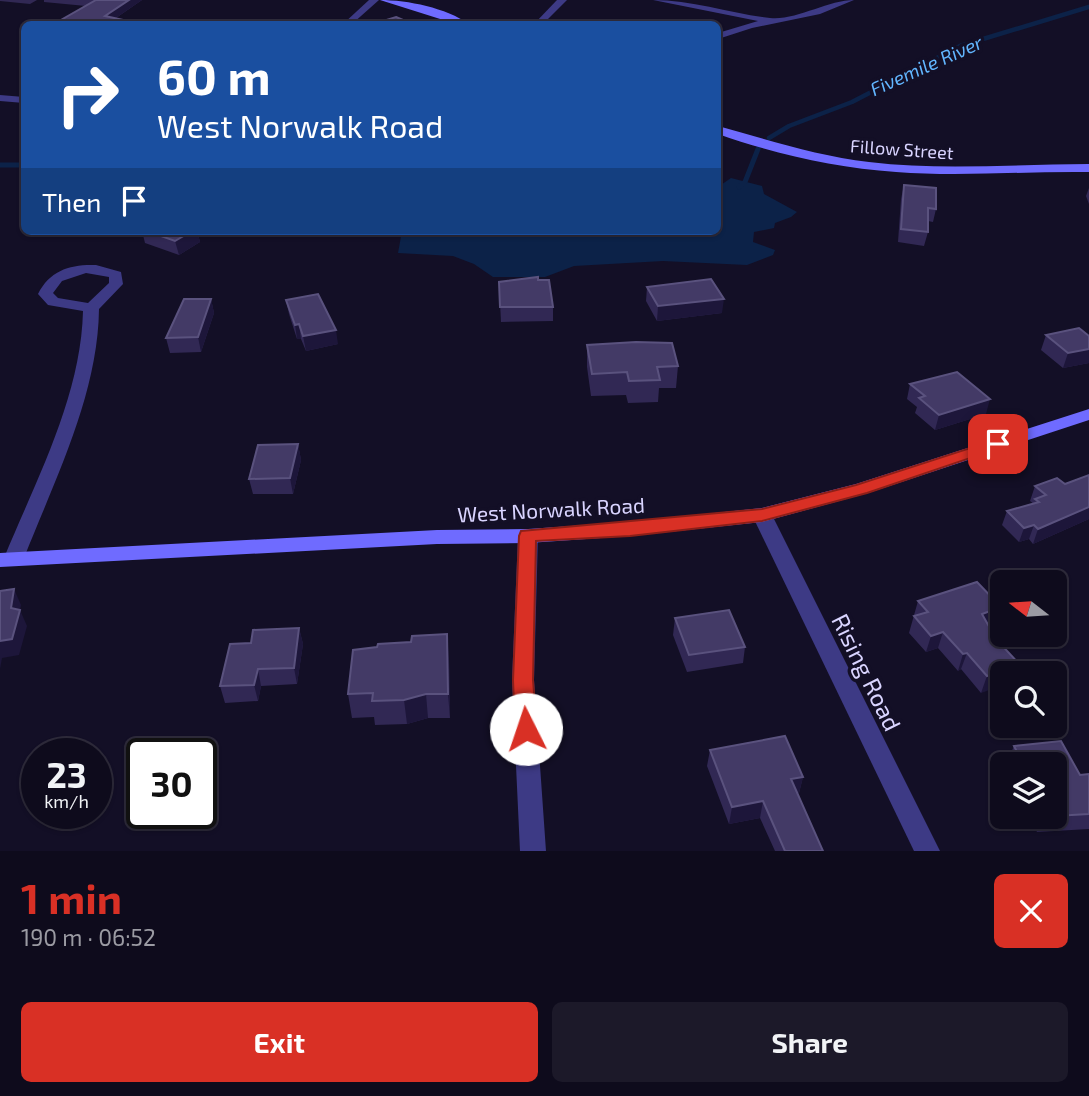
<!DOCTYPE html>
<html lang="en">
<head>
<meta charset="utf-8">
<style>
	:root { --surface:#0e0b1c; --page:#1c1929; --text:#f1f3f6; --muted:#9b9ba3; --line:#2e2b3b; --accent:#d93025 }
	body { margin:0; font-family:"Exo 2",sans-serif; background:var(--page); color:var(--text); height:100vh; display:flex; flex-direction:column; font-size:26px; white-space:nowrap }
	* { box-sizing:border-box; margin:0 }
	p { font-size:23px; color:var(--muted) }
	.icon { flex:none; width:38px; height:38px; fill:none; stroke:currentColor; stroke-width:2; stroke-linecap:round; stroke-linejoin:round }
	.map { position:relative; height:851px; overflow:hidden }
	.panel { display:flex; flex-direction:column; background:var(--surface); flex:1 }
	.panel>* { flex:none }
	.banner { position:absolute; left:21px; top:21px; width:700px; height:214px; border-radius:10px; box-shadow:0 2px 5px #0004,0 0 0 2px var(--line); background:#1a4fa0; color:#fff; overflow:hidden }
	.needle { width:46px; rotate:287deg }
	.tools { position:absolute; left:990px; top:570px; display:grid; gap:14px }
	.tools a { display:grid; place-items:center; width:77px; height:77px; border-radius:10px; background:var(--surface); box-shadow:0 2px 5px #0004,0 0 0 2px var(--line); font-size:35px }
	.speed { position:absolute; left:21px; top:738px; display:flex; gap:14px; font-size:35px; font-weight:700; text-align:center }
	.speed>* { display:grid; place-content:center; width:91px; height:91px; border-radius:50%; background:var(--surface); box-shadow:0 2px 5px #0004,0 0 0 2px var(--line); line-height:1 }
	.speed small { font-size:18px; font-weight:400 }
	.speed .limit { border:4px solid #111; border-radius:10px; background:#fff; color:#111 }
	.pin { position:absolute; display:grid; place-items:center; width:60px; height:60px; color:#fff; margin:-30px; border-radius:14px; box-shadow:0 4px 10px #0006 }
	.me { position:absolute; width:77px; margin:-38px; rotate:356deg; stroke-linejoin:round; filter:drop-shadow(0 0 5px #0008) }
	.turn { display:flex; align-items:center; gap:24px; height:147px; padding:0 21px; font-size:32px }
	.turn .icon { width:91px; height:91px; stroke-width:2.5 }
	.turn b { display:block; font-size:49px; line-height:60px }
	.then { display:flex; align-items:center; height:66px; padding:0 21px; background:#0003; gap:14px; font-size:26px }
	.round { display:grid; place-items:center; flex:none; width:74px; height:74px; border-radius:10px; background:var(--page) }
	.overview { display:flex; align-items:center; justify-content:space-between; height:119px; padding:0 21px }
	h1 { font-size:42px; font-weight:700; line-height:52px; color:var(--accent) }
	.primary-button { display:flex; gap:14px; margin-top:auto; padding:14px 21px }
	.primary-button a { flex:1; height:80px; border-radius:10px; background:var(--accent); color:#fff; font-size:28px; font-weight:700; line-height:80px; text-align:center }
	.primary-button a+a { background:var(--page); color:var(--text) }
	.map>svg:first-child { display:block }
	.water { fill:#0c2248 }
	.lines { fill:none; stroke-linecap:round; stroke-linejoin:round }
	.stream-far1 { stroke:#0c2248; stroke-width:4.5 }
	.stream { stroke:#0c2248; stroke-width:5 }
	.street { fill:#3d3a85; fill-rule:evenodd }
	.secondary { fill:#6f6bff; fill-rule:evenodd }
	.wall { fill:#312854 }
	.shaded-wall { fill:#1d163a }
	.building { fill:#433a66; stroke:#5a527e; stroke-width:2 }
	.route { fill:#d93025; stroke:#8d1f18; stroke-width:2 }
	.labels { text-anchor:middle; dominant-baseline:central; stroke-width:7; stroke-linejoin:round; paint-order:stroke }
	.far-street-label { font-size:18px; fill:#d9d4ff; stroke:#130f26 }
	.far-water-label { font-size:19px; font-style:italic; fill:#62b6ff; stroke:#130f26 }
	.street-label { font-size:21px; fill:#d9d4ff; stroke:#130f26 }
	.near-street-label { font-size:24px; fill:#d9d4ff; stroke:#130f26 }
</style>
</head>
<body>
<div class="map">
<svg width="1089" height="851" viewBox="0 0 1089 851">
	<rect width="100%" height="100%" fill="#130f26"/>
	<path class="water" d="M731,178L762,186L764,194L797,212L791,217L775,223L774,228L754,232L753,242L775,250L773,255L747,265L663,261L574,266L545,277H493L474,264L453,256L398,253L402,231H718V187Z"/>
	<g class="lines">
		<path class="stream-far1" d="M769,138L789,126L852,102L960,46L1089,7"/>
		<g class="stream">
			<path d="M0,165H24"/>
			<path d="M739,187L745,182L758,149"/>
		</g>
		<g class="street">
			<path d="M369,0H379L352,24H343Z"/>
			<path d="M557,0H567L543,24H534Z"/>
			<path d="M653,0C693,0 732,14 770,18C795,21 828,0 854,0L820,14L752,28L718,39V33L758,21Z"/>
			<path d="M0,95L24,97V103L0,101Z"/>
			<path d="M96,265L121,272L123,284L99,309C98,395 55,479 24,558L21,563H7L4,558C36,480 81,397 83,311L48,305L38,294C50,270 71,264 96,265ZM86,273L109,277V283L88,303L58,298L53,293L62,281Z"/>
			<path d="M762,508L769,510L772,515L940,851H914L752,515L755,510Z"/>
			<path d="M528,529L535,531L538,536L534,680L546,851H520L512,680L518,536L521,531Z"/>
		</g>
		<g class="secondary">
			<path d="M380,0C408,0 446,8 469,24H456Z"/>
			<path d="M718,126C769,140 817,156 869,162C942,171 1016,164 1089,164V172C1025,171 960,177 896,172C835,168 775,154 718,134Z"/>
			<path d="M1089,409V420L868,493L762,522L630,536L528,543L437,544L0,567V553L437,530L528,529L630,522L762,508L856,484Z"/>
		</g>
	</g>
	<g class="wall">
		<path d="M0,0H37L30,4L0,1Z"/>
		<path d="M44,0H142L116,18L54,24L86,6L44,2Z"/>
		<path d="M904,185L936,209L933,222L928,221V232L924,246L898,242L901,199Z"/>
		<path d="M1089,188V204L1086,196Z"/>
		<path d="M142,231H197L200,242L179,255L145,243Z"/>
		<path d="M538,280L553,307V321L501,322L499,282Z"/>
		<path d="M647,287L722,313L657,321L646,301Z"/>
		<path d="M211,299L214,313L201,352L170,353L166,338Z"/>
		<path d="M286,300L338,344L306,351L301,339H297L289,314Z"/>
		<path d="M1046,335L1089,336V363L1063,368L1041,350Z"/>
		<path d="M587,345L678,366L676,388H659L658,402L628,403L626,395L591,396L587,367Z"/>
		<path d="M910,384L986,414L935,430L915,413L917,407L907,399Z"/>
		<path d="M298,444L301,460L293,494H253L249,479Z"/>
		<path d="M1089,475V519L1033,544L1029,539L1019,542L1002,525L1007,511L1034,504L1030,501L1035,486L1065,484Z"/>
		<path d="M918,601L995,623L989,626L996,639L1020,665L1016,674H1003L981,693L961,669L958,671L938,648L926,652L909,633Z"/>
		<path d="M675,618L745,647L743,663L687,672L673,635Z"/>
		<path d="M299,628L303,644L297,684L261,686L258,701L225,703L220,686L251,643Z"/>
		<path d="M377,647L449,658L450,718H428L407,724L375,725L374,717L352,718L348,694Z"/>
		<path d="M1014,746L1080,775L1089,774V829L1037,832L1029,817H1055V765H1009L1007,762Z"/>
		<path d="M710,750L803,777L799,793H797L823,851H775L760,818L729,824L707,766Z"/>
	</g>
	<g class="shaded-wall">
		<path d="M129,0H142L107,24L105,16Z"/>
		<path d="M192,231H197L200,242L179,255L175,241Z"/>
		<path d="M211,299L214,313L201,352L198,337Z"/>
		<path d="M724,299L722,313L657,321L658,306Z"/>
		<path d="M299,324L301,339H297L295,325Z"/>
		<path d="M336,330L338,344L306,351L303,336Z"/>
		<path d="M1089,349V363L1063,368L1068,353Z"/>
		<path d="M990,399L986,414L935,430L939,415Z"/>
		<path d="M298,444L301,460L293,494L290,478Z"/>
		<path d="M1089,507V519L1033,544L1038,529Z"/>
		<path d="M1034,525L1029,539L1019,542L1024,528Z"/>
		<path d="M14,589L21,605L20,610L27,626L19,655L2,658L0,669V641L11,608Z"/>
		<path d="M1001,607L995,623L976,630L982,614Z"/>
		<path d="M299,628L303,644L297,684L294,668Z"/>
		<path d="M943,632L938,648L926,652L931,636Z"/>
		<path d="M447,634L449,658L450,718L448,694Z"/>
		<path d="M967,653L961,669L958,671L963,654Z"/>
		<path d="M1020,665L1016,674H1003V685L981,693L987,676Z"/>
		<path d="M258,669L261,686L258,701L254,685Z"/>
		<path d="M426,694L428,718L407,724L404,700Z"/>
		<path d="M803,777L799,793L787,795L791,779Z"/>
		<path d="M763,801L760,818L729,824L732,807Z"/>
	</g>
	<g class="building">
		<path d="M96,0H129L105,16L137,23L133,24H54Z"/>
		<path d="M396,17L410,23V24H383L386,20Z"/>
		<path d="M904,185L936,188V209L928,208V232L901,229Z"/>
		<path d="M147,231H192L175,241Z"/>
		<path d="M538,277V280H549L553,307H500L499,282Z"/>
		<path d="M711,279L724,299L658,306L647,287Z"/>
		<path d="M318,294L336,330L303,336L299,324L295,325L286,300Z"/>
		<path d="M184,299H211L198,337L166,338Z"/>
		<path d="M1079,328L1089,336V349L1068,353L1046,335Z"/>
		<path d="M636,342L672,343L678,366L657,367L660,380L629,381L627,372L592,374L587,345Z"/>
		<path d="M957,372L990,399L939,415L919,398L925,396L910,384Z"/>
		<path d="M298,444L290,478L249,479L258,445Z"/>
		<path d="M1089,475V507L1038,529L1034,525L1024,528L1007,511L1039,502L1035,499L1046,495L1035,486L1057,478L1065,484Z"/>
		<path d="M977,582L1001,607L982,614L996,639L1020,665L987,676L967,653L963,654L943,632L931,636L914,616L928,612L918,601Z"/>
		<path d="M14,589L11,608L20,610L12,639L0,641V591Z"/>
		<path d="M729,610L745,647L689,655L675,618Z"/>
		<path d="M299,628L294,668L258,669L254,685L220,686L230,644L251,643L253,630Z"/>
		<path d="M447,634L448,694H426L404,700L372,701L373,693L348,694L353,650L377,647L378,644L411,642L412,636Z"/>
		<path d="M785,736L803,777L791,779L823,851H785L763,801L732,807L710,750Z"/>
		<path d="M1061,741L1080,775L1089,774V814L1055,816V765H1024L1014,746Z"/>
	</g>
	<path class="route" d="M998,439L1003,440L1006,444L1003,447L867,493L762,521L630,536L536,541L533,680L537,729L534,735L526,737L519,735L515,729L513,680L519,536L521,531L762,509L856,485Z"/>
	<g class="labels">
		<g class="far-street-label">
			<text transform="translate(902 149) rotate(4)">Fillow Street</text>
		</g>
		<g class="far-water-label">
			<text transform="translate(926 65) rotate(-24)">Fivemile River</text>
		</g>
		<g class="street-label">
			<text transform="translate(551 509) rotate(-3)">West Norwalk Road</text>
		</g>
		<g class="near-street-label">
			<text transform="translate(867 672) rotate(64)">Rising Road</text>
		</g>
	</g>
</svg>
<div class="tools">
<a><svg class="needle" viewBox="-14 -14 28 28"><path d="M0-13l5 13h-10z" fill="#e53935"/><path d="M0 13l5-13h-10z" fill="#9b9ba3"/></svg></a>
<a><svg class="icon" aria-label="search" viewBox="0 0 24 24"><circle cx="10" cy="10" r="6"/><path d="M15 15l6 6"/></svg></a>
<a><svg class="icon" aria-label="layers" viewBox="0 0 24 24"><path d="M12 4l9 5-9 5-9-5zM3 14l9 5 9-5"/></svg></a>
</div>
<div class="speed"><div>23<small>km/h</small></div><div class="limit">30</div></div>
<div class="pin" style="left:998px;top:444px;background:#d93025"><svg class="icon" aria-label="arrive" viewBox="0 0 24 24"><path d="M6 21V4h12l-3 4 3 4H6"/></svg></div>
<svg class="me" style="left:526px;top:729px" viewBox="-20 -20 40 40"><circle r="19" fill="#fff"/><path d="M0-13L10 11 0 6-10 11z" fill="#d93025"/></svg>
<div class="banner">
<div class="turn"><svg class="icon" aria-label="right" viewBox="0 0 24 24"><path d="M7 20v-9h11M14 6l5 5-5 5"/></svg><div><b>60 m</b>West Norwalk Road</div></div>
<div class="then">Then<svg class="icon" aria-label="arrive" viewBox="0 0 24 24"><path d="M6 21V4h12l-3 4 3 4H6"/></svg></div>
</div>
</div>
<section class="panel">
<div class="overview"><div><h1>1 min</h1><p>190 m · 06:52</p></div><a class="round" style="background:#d93025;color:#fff"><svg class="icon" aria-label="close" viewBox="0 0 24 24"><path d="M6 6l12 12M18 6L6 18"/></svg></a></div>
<div class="primary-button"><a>Exit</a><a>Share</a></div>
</section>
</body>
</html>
